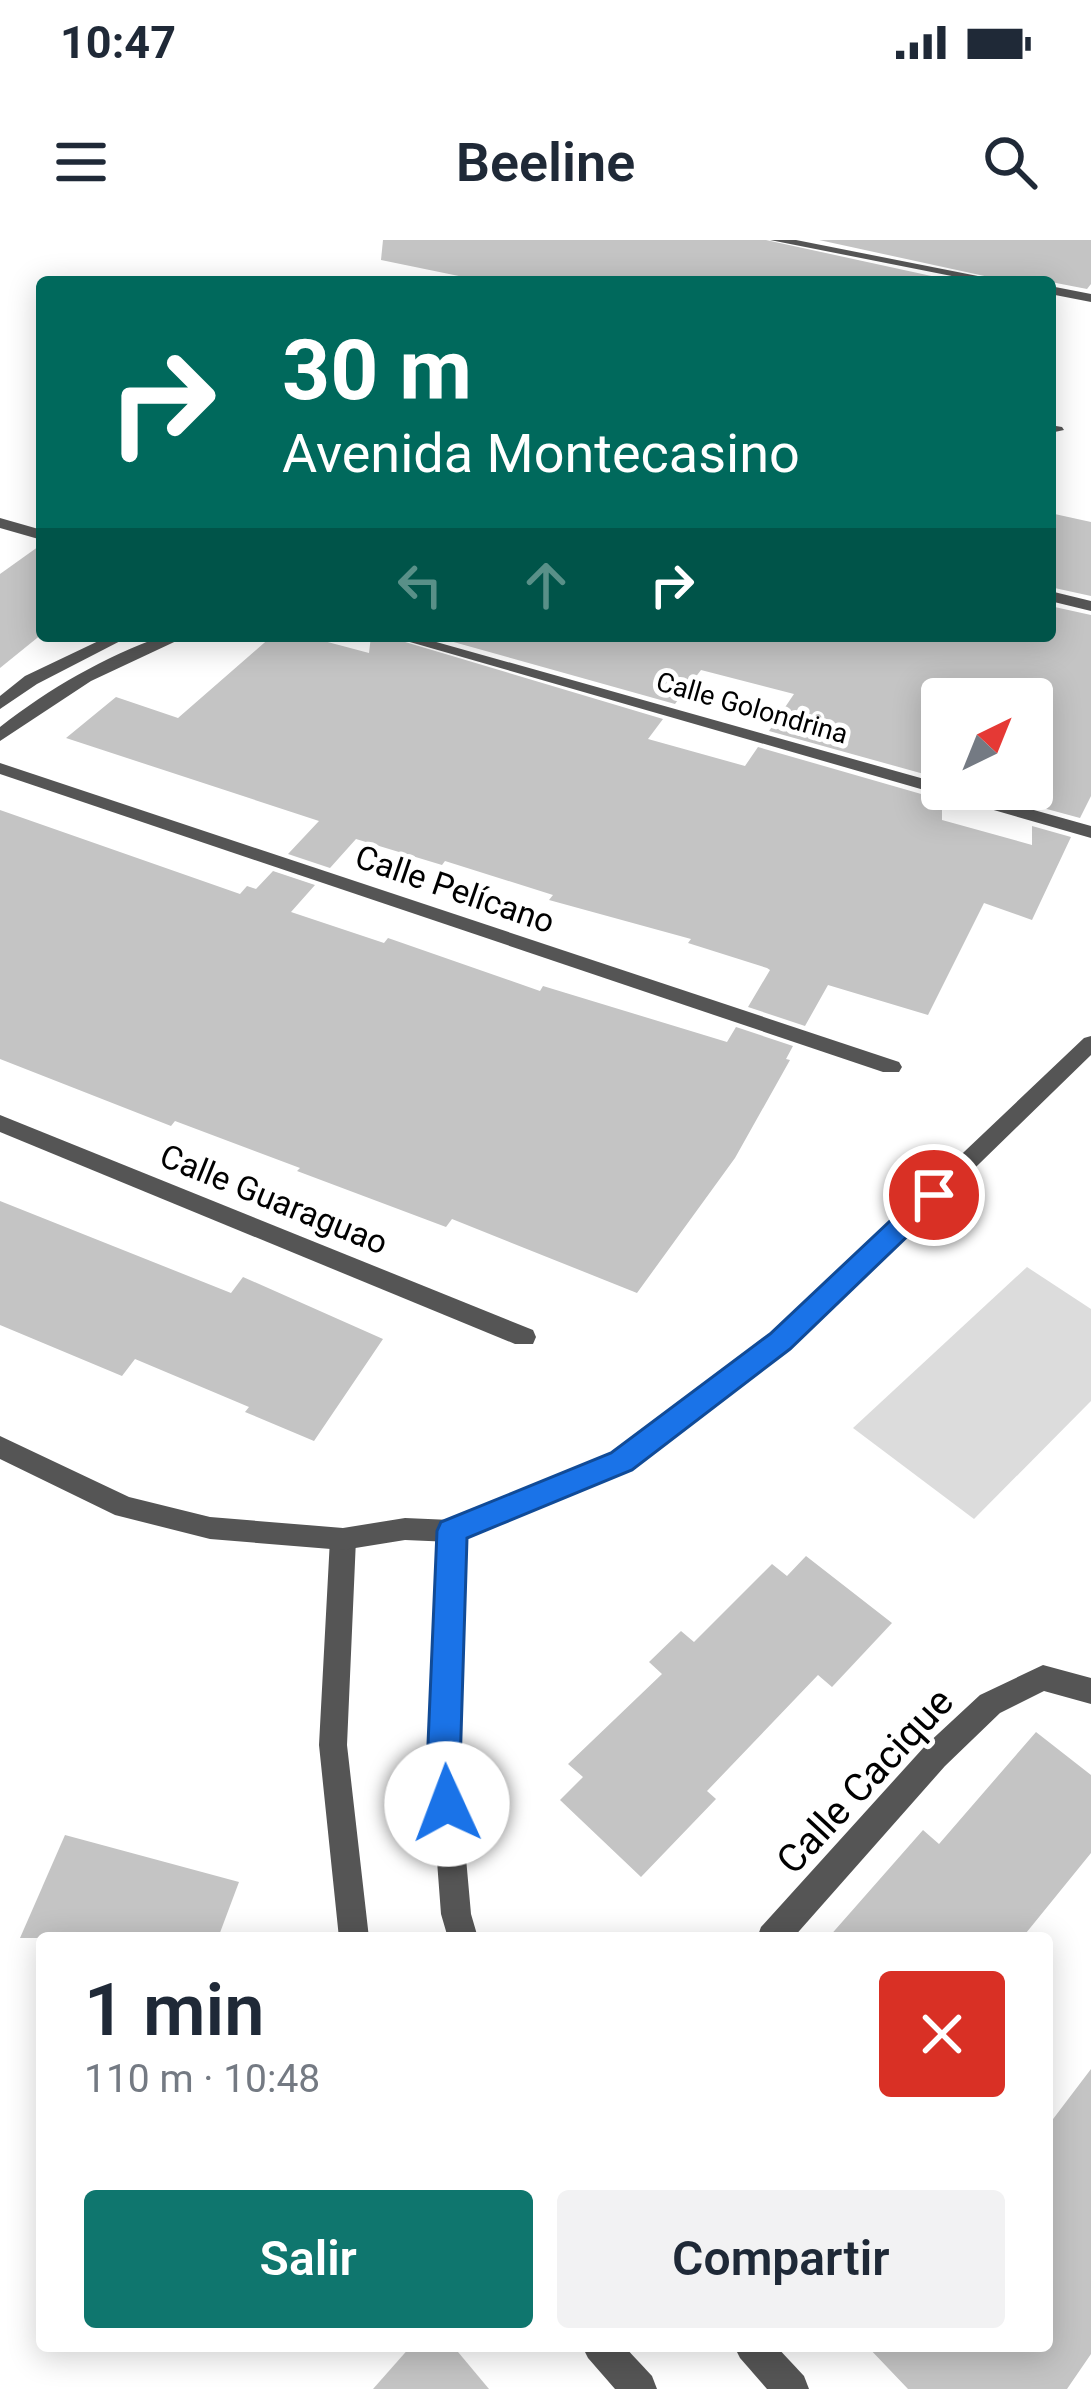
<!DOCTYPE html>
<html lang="es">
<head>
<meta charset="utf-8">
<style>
	:root { --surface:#fff; --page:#f2f2f3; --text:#1f2937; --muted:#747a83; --accent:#0f766e }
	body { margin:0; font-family:Roboto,sans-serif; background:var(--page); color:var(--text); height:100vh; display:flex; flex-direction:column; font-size:45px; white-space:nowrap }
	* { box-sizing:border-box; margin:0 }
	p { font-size:39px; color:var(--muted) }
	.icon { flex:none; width:66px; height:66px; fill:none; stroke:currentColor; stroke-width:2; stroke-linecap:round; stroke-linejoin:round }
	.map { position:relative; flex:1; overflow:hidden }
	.side { position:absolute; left:36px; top:1692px; width:1017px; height:420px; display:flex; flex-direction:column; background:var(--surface); border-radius:12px; box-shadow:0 6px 30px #0003 }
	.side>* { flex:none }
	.banner { position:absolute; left:36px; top:36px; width:1020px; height:366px; border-radius:12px; box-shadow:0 6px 30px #0003; background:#00695c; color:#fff; overflow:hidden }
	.needle { width:78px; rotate:43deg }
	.controls { position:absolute; left:921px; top:438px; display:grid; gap:24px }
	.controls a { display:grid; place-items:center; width:132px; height:132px; border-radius:12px; background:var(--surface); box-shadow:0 6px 30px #0003; font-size:60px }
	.pin { position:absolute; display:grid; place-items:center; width:102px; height:102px; color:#fff; margin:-51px; border:6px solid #fff; border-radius:50%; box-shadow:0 3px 12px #0007 }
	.me { position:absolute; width:132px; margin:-66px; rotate:358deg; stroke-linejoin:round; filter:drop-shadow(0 0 9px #0008) }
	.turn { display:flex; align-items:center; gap:42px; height:252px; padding:0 48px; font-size:54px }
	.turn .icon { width:156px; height:156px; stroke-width:2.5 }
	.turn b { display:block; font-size:84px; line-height:102px }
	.lanes { display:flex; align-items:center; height:114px; padding:0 48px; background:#0003; justify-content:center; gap:60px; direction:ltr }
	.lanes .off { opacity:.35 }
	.round { display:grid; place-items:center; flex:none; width:126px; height:126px; border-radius:12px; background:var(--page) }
	.overview { display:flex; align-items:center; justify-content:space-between; height:204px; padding:0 48px }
	h1 { font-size:72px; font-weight:600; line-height:90px }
	.action { display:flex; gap:24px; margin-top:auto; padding:24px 48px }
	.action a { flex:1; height:138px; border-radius:12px; background:var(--accent); color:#fff; font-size:48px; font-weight:600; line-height:138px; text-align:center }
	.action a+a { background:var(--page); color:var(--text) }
	.status { display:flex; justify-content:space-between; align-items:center; height:84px; padding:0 60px; background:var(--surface); direction:ltr }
	.status svg { height:33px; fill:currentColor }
	header { display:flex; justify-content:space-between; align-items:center; height:156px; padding:0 48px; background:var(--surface); font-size:54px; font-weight:600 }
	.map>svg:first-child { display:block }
	.green { fill:#dcdcdc }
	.building { fill:#c4c4c4 }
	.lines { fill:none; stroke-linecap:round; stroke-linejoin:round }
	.minor { fill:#555; fill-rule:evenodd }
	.tertiary { fill:#555; fill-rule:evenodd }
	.route { fill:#1a73e8; stroke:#114b97; stroke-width:3 }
	.labels { text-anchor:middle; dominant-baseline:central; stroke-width:10; stroke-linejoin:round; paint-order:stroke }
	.far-street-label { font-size:27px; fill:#000; stroke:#fff }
	.street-label { font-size:33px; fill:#000; stroke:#fff }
	.near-street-label { font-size:39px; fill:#000; stroke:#fff }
</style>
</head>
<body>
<div class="status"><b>10:47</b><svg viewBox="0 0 49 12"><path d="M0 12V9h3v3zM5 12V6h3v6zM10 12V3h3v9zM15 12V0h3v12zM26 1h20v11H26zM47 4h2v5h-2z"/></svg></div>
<header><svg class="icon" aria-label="menu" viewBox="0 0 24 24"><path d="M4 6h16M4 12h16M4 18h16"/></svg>Beeline<svg class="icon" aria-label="search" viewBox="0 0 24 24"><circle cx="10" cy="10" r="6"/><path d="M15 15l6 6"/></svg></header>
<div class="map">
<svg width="1091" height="2149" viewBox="0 0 1091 2149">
	<rect width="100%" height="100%" fill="#fff"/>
	<path class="green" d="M1027,1027L1091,1069V1161L974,1279L853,1188Z"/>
	<g class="building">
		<path d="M383,0H766L959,42H488L381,20Z"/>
		<path d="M819,0H1091V44L1087,49L1051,42H1012Z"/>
		<path d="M1050,273L1091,282V356L1050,347Z"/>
		<path d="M42,304V394L0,428V334Z"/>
		<path d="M1050,366L1091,375V556L1080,578L1032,565V459H942V539L769,491L794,454L701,430L675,464L432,396H1050Z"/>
		<path d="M272,396H305L369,413L371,396H385L663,479L648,499L745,526L758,507L942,560V580L1032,605V586L1071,597L1032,680L984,663L928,775L828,745L805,786L748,767L770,730L767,728L688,703L691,699L549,660L553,655L445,621L442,625L356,599L330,628L288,614L319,581L66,498L116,457L178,478Z"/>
		<path d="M0,570L240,654L247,646L256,649L273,631L315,645L291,672L384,703L388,698L540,751L543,746L727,802L736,787L793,806L786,819L790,820L735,918L637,1053L452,979L446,987L297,931L300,928L175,881L171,886L0,819Z"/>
		<path d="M0,961L231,1053L243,1037L383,1099L314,1201L245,1172L249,1167L135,1119L122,1136L0,1085Z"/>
		<path d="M806,1316L892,1383L832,1447L818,1435L707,1551L716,1559L641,1637L560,1560L583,1537L568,1524L662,1434L649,1422L681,1391L694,1402L772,1324L787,1336Z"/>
		<path d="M1036,1492L1091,1535V1613L1022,1698H828L923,1590L939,1604Z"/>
		<path d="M65,1595L239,1642L218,1698H20Z"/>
		<path d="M1091,1829V2114L1067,2149H908L867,2106H1047V1887Z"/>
		<path d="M411,2106H453L489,2149H373Z"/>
	</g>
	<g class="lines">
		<g class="minor">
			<path d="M770,0H796L1008,42H982Z"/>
			<path d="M1050,46L1091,54V62L1050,54Z"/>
			<path d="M1050,185L1062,187L1064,190L1050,193Z"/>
			<path d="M0,278L42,290V300L0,288Z"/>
			<path d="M1050,351L1091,361V371L1050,361Z"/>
			<path d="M109,396H130L37,444L0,469V456L25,436Z"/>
			<path d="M163,396H187L91,441L0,501V487C50,448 104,417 163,396Z"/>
			<path d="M389,396H415L942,544V549H959L1091,586V598Z"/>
			<path d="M0,523L899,822L902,827L899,832H883L0,534Z"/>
			<path d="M0,875L533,1090L536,1097L533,1104H515L0,892Z"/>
			<path d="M452,1280L461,1283L465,1291L458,1528L471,1674L478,1698H448L441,1674L430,1528L439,1291L443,1283Z"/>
			<path d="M343,1288L352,1291L356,1299L347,1505L369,1698H339L319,1505L330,1299L334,1291Z"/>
			<path d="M1043,1425L1091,1438V1464L1044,1451L1000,1473L945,1526L793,1698H757L761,1687L925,1506L980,1455Z"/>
			<path d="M582,2106H624L652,2136L657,2149H615L588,2118Z"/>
			<path d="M734,2106H776L804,2136L809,2149H767L740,2118Z"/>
		</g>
		<path class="tertiary" d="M1091,796V815L789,1109L631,1229L461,1299L452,1302L405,1300L343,1310L210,1299L115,1275L0,1219V1196L129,1257L210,1277L343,1288L405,1278L451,1280L613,1213L771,1095L1084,798Z"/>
	</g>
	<path class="route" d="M934,945L947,955L943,962L790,1109L632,1230L467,1298L460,1528L463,1564L459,1576L447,1581L435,1576L427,1528L437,1291L441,1282L611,1213L770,1094L925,948Z"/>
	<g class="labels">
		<g class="far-street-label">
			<text transform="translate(752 468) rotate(16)">Calle Golondrina</text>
		</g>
		<g class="street-label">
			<text transform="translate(455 649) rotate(19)">Calle Pelícano</text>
			<text transform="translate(274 959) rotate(22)">Calle Guaraguao</text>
		</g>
		<g class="near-street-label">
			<text transform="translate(865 1541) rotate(-47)">Calle Cacique</text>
		</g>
	</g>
</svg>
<div class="controls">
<a><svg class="needle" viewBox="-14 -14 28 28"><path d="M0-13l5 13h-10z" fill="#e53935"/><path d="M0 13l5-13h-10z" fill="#747a83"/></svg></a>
</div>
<div class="pin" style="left:934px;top:955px;background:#d93025"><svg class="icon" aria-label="arrive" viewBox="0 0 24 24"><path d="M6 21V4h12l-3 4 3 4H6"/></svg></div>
<svg class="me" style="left:447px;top:1564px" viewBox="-20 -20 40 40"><circle r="19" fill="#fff"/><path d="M0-13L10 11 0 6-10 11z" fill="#1a73e8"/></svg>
<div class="banner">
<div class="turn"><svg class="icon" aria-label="right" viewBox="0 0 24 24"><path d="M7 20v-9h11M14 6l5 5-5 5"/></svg><div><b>30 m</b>Avenida Montecasino</div></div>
<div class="lanes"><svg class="icon off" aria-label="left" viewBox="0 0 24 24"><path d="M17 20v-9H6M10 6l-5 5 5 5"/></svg><svg class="icon off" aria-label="ahead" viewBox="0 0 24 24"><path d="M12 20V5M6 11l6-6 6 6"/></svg><svg class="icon" aria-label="right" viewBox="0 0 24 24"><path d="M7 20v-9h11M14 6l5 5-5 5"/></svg></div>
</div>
<section class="side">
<div class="overview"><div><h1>1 min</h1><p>110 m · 10:48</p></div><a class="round" style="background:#d93025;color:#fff"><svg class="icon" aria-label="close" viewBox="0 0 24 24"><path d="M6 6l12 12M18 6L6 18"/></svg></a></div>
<div class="action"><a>Salir</a><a>Compartir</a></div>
</section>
</div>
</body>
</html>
